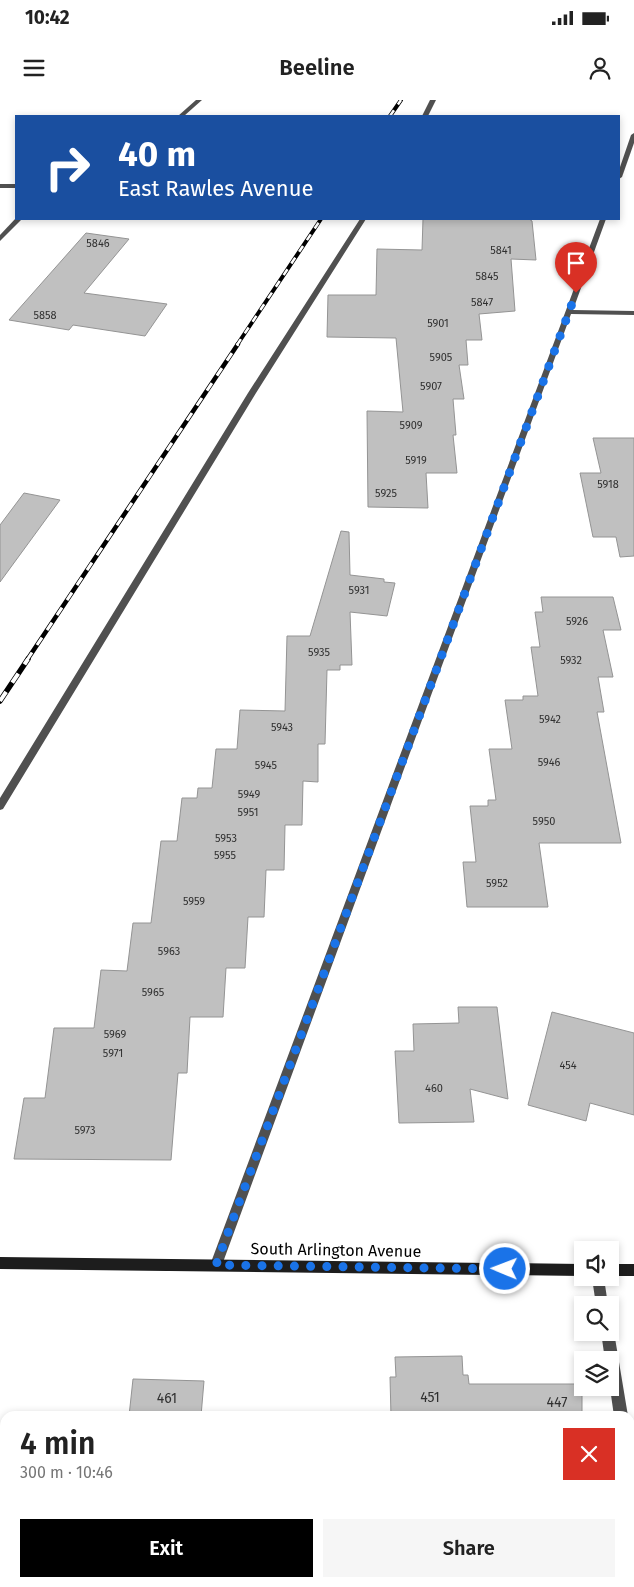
<!DOCTYPE html>
<html lang="en">
<head>
<meta charset="utf-8">
<style>
	:root { --surface:#fff; --page:#f6f6f6; --text:#222; --muted:#767676; --accent:#000 }
	body { margin:0; font-family:"Fira Sans",sans-serif; background:var(--page); color:var(--text); height:100vh; display:flex; flex-direction:column; font-size:19px; white-space:nowrap }
	* { box-sizing:border-box; margin:0 }
	p { font-size:16px; color:var(--muted) }
	.icon { flex:none; width:28px; height:28px; fill:none; stroke:currentColor; stroke-width:2; stroke-linecap:round; stroke-linejoin:round }
	.map { position:relative; flex:1; overflow:hidden }
	.details { position:absolute; left:0px; top:1311px; width:635px; height:176px; display:flex; flex-direction:column; background:var(--surface); border-radius:15px 15px 0 0; box-shadow:0 2px 8px #0003 }
	.details>* { flex:none }
	.guide { position:absolute; left:15px; top:15px; width:605px; height:105px; border-radius:0px; box-shadow:0 2px 8px #0003; background:#1a4fa0; color:#fff; overflow:hidden }
	.fabs { position:absolute; left:574px; top:1141px; display:grid; gap:10px }
	.fabs a { display:grid; place-items:center; width:45px; height:45px; border-radius:0px; background:var(--surface); box-shadow:0 2px 8px #0003; font-size:25px }
	.pin { position:absolute; display:grid; place-items:center; width:42px; height:42px; color:#fff; margin:-51px -21px; border-radius:50% 50% 50% 0; rotate:-45deg; box-shadow:0 0 5px #0007 }
	.pin .icon { rotate:45deg }
	.me { position:absolute; width:55px; margin:-28px; rotate:271deg; stroke-linejoin:round; filter:drop-shadow(0 0 4px #0008) }
	.turn { display:flex; align-items:center; gap:18px; height:105px; padding:0 20px; font-size:22px }
	.turn .icon { width:65px; height:65px; stroke-width:2.5 }
	.turn b { display:block; font-size:35px; line-height:42px }
	.round { display:grid; place-items:center; flex:none; width:52px; height:52px; border-radius:0px; background:var(--page) }
	.overview { display:flex; align-items:center; justify-content:space-between; height:85px; padding:0 20px }
	h1 { font-size:30px; font-weight:600; line-height:38px }
	.button { display:flex; gap:10px; margin-top:auto; padding:10px 20px }
	.button a { flex:1; height:58px; border-radius:0px; background:var(--accent); color:#fff; font-size:20px; font-weight:600; line-height:58px; text-align:center }
	.button a+a { background:var(--page); color:var(--text) }
	.status { display:flex; justify-content:space-between; align-items:center; height:35px; padding:0 25px; background:var(--surface); direction:ltr }
	.status svg { height:14px; fill:currentColor }
	header { display:flex; justify-content:space-between; align-items:center; height:65px; padding:0 20px; background:var(--surface); font-size:22px; font-weight:600 }
	.map>svg:first-child { display:block }
	.building { fill:#c0c0c0; stroke:#949494 }
	.lines { fill:none; stroke-linecap:round; stroke-linejoin:round }
	.lane { fill:#505050; fill-rule:evenodd }
	.street { fill:#505050; fill-rule:evenodd }
	.secondary { fill:#1d1d1d; fill-rule:evenodd }
	.rail-far2-casing { stroke:#000; stroke-width:4 }
	.rail-far1-casing { stroke:#000; stroke-width:4.5 }
	.rail-casing { stroke:#000; stroke-width:5.5 }
	.rail-far2 { stroke:#fff; stroke-width:2.5; stroke-dasharray:7; stroke-linecap:butt }
	.rail-far1 { stroke:#fff; stroke-width:3; stroke-dasharray:9; stroke-linecap:butt }
	.rail { stroke:#fff; stroke-width:4; stroke-dasharray:11; stroke-linecap:butt }
	.route { stroke:#1a73e8; stroke-width:9; stroke-dasharray:0 16.2 }
	.labels { text-anchor:middle; dominant-baseline:central; stroke-width:4; stroke-linejoin:round; paint-order:stroke }
	.number-label { font-size:11px; fill:#303030 }
	.near-number-label { font-size:14px; fill:#303030 }
	.near-street-label { font-size:16px; fill:#000; stroke:#fff }
</style>
</head>
<body>
<div class="status"><b>10:42</b><svg viewBox="0 0 49 12"><path d="M0 12V9h3v3zM5 12V6h3v6zM10 12V3h3v9zM15 12V0h3v12zM26 1h20v11H26zM47 4h2v5h-2z"/></svg></div>
<header><svg class="icon" aria-label="menu" viewBox="0 0 24 24"><path d="M4 6h16M4 12h16M4 18h16"/></svg>Beeline<svg class="icon" aria-label="person" viewBox="0 0 24 24"><circle cx="12" cy="8" r="4"/><path d="M4 21q1-7 8-7t8 7"/></svg></header>
<div class="map">
<svg width="634" height="1487" viewBox="0 0 634 1487">
	<rect width="100%" height="100%" fill="#fff"/>
	<g class="building">
		<path d="M423,119H529L532,121L536,160L511,159L515,211L479,214L482,240H466L468,265H459L464,299H453L456,335H453L457,373H426L428,408L368,407L367,311L403,312L396,238L327,237L328,195H376L377,149L422,150Z"/>
		<path d="M86,133L129,139L84,193L167,204L145,236L73,225L69,230L9,220Z"/>
		<path d="M593,338H634V456L620,457L616,437H593L580,373H601Z"/>
		<path d="M24,393L60,400L0,482V425Z"/>
		<path d="M341,431L349,432L350,475L384,479V482L395,483L387,516L350,512L352,565H340V570H327L325,644H318V682L303,681L302,725H285L284,770H266L264,817H248L245,868H226L223,917H190L187,973H178L171,1060L14,1059L24,998H45L54,928H94L101,870L127,871L133,823H151L161,741H177L182,698H197L198,688H212L216,649H237L240,610L285,611L287,536H310Z"/>
		<path d="M541,497H613L621,530H603L613,577H598L604,612H597L621,743H539L548,807H467L463,762H476L470,706H488V700H496L489,649H512L505,600H523V596H538L531,547H540L535,512H543Z"/>
		<path d="M458,907H497L508,999L470,989L474,1022L399,1023L395,951H414L413,924L459,923Z"/>
		<path d="M552,912L634,933V1015L590,1003L586,1021L528,1005Z"/>
		<path d="M462,1256L463,1275H468L469,1284H582V1316H391L390,1277H396L395,1257Z"/>
		<path d="M133,1279L204,1281L201,1316H129Z"/>
	</g>
	<g class="lines">
		<g class="lane">
			<path d="M430,0H436L428,16H422Z"/>
			<path d="M360,119H366L256,293L3,709L0,710V698L248,293Z"/>
			<path d="M592,1178H604L608,1205H596Z"/>
			<path d="M610,1227L614,1232L628,1316H614L610,1288V1260H605L601,1232H610Z"/>
			<path d="M630,1364L634,1366V1403L630,1401Z"/>
		</g>
		<g class="street">
			<path d="M196,0H202L184,16H178Z"/>
			<path d="M634,33V43L622,77L619,79V70L631,35Z"/>
			<rect x="0" y="84" width="16" height="4"/>
			<path d="M16,118L22,119L0,141V135Z"/>
			<path d="M600,119H606L573,210L634,211V215L571,214L222,1165L220,1169L216,1171L212,1169L210,1165Z"/>
		</g>
		<g class="secondary">
			<path d="M0,1157L582,1164V1176L0,1169Z"/>
			<rect x="610" y="1164" width="24" height="12"/>
		</g>
		<g class="rail-far2-casing">
			<g id="rail-far2">
				<path d="M390,16L401,0"/>
				<path d="M237,245L321,119"/>
			</g>
		</g>
		<g class="rail-far1-casing">
			<path id="rail-far1" d="M27,560L238,244"/>
		</g>
		<g class="rail-casing">
			<path id="rail" d="M0,601L28,559"/>
		</g>
		<use href="#rail-far2" class="rail-far2"/>
		<use href="#rail-far1" class="rail-far1"/>
		<use href="#rail" class="rail"/>
	</g>
	<g class="lines">
		<path class="route" d="M505,1169L216,1165L576,193"/>
	</g>
	<g class="labels">
		<g class="number-label">
			<text x="98" y="143">5846</text>
			<text x="501" y="150">5841</text>
			<text x="487" y="176">5845</text>
			<text x="482" y="202">5847</text>
			<text x="45" y="215">5858</text>
			<text x="438" y="223">5901</text>
			<text x="441" y="257">5905</text>
			<text x="431" y="286">5907</text>
			<text x="411" y="325">5909</text>
			<text x="416" y="360">5919</text>
			<text x="608" y="384">5918</text>
			<text x="386" y="393">5925</text>
			<text x="359" y="490">5931</text>
			<text x="577" y="521">5926</text>
			<text x="319" y="552">5935</text>
			<text x="571" y="560">5932</text>
			<text x="550" y="619">5942</text>
			<text x="282" y="627">5943</text>
			<text x="549" y="662">5946</text>
			<text x="266" y="665">5945</text>
			<text x="249" y="694">5949</text>
			<text x="248" y="712">5951</text>
			<text x="544" y="721">5950</text>
			<text x="226" y="738">5953</text>
			<text x="225" y="755">5955</text>
			<text x="497" y="783">5952</text>
			<text x="194" y="801">5959</text>
			<text x="169" y="851">5963</text>
			<text x="153" y="892">5965</text>
			<text x="115" y="934">5969</text>
			<text x="113" y="953">5971</text>
			<text x="568" y="965">454</text>
			<text x="434" y="988">460</text>
			<text x="85" y="1030">5973</text>
		</g>
		<g class="near-number-label">
			<text x="430" y="1297">451</text>
			<text x="167" y="1298">461</text>
			<text x="557" y="1302">447</text>
		</g>
		<g class="near-street-label">
			<text transform="translate(336 1150) rotate(1)">South Arlington Avenue</text>
		</g>
	</g>
</svg>
<div class="fabs">
<a><svg class="icon" aria-label="sound" viewBox="0 0 24 24"><path d="M4 9h4l5-4v14l-5-4H4zM17 9q2 3 0 6"/></svg></a>
<a><svg class="icon" aria-label="search" viewBox="0 0 24 24"><circle cx="10" cy="10" r="6"/><path d="M15 15l6 6"/></svg></a>
<a><svg class="icon" aria-label="layers" viewBox="0 0 24 24"><path d="M12 4l9 5-9 5-9-5zM3 14l9 5 9-5"/></svg></a>
</div>
<div class="pin" style="left:576px;top:193px;background:#d93025"><svg class="icon" aria-label="arrive" viewBox="0 0 24 24"><path d="M6 21V4h12l-3 4 3 4H6"/></svg></div>
<svg class="me" style="left:505px;top:1169px" viewBox="-20 -20 40 40"><circle r="17" fill="#1a73e8" stroke="#fff" stroke-width="3"/><path d="M0-11L8 9 0 5-8 9z" fill="#fff"/></svg>
<div class="guide">
<div class="turn"><svg class="icon" aria-label="right" viewBox="0 0 24 24"><path d="M7 20v-9h11M14 6l5 5-5 5"/></svg><div><b>40 m</b>East Rawles Avenue</div></div>
</div>
<section class="details">
<div class="overview"><div><h1>4 min</h1><p>300 m · 10:46</p></div><a class="round" style="background:#d93025;color:#fff"><svg class="icon" aria-label="close" viewBox="0 0 24 24"><path d="M6 6l12 12M18 6L6 18"/></svg></a></div>
<div class="button"><a>Exit</a><a>Share</a></div>
</section>
</div>
</body>
</html>
